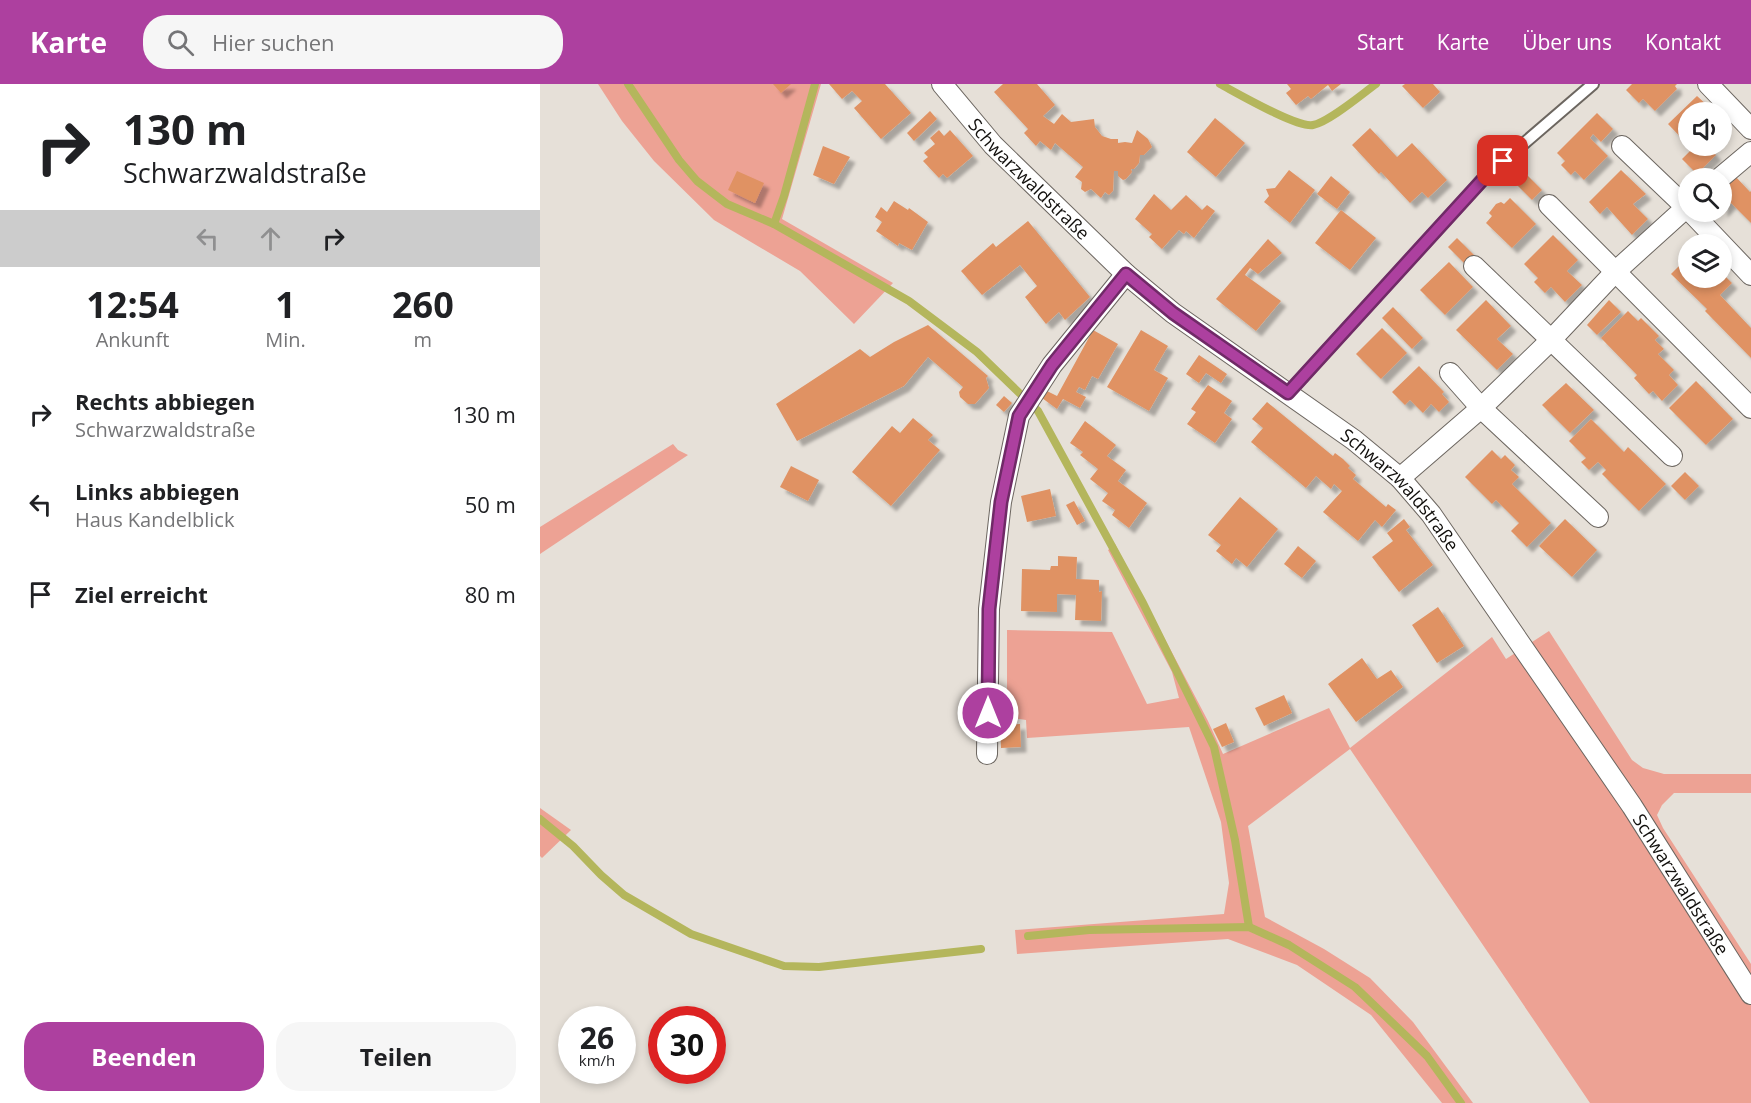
<!DOCTYPE html>
<html lang="de">
<head>
<meta charset="utf-8">
<style>
	:root { --surface:#fff; --page:#f6f6f6; --text:#202124; --muted:#757577; --accent:#ad409f }
	body { margin:0; font-family:"Open Sans",sans-serif; background:var(--page); color:var(--text); height:100vh; display:flex; flex-direction:column; font-size:22px; white-space:nowrap }
	* { box-sizing:border-box; margin:0 }
	p { font-size:20px; color:var(--muted) }
	.icon { flex:none; width:33px; height:33px; fill:none; stroke:currentColor; stroke-width:2; stroke-linecap:round; stroke-linejoin:round }
	.map { position:relative; flex:1; overflow:hidden }
	.drawer { display:flex; flex-direction:column; background:var(--surface); width:540px }
	.drawer>* { flex:none }
	.hud { background:#fff; color:var(--text); overflow:hidden }
	.controls { position:absolute; left:1138px; top:18px; display:grid; gap:12px }
	.controls a { display:grid; place-items:center; width:54px; height:54px; border-radius:50%; background:var(--surface); box-shadow:0 3px 9px #0003; font-size:30px }
	.speed { position:absolute; left:18px; top:922px; display:flex; gap:12px; font-size:30px; font-weight:700; text-align:center }
	.speed>* { display:grid; place-content:center; width:78px; height:78px; border-radius:50%; background:var(--surface); box-shadow:0 3px 9px #0003; line-height:1 }
	.speed small { font-size:15px; font-weight:400 }
	.speed .limit { border:9px solid #d22; background:#fff; color:#111 }
	.pin { position:absolute; display:grid; place-items:center; width:51px; height:51px; color:#fff; margin:-26px; border-radius:12px; box-shadow:0 3px 9px #0006 }
	.me { position:absolute; width:66px; margin:-33px; rotate:0deg; stroke-linejoin:round; filter:drop-shadow(0 0 4px #0008) }
	.turn { display:flex; align-items:center; gap:21px; height:126px; padding:0 24px; font-size:27px }
	.turn .icon { width:78px; height:78px; stroke-width:2.5 }
	.turn b { display:block; font-size:42px; line-height:51px }
	.lanes { display:flex; align-items:center; height:57px; padding:0 24px; background:#0003; justify-content:center; gap:30px; direction:ltr }
	.lanes .off { opacity:.35 }
	.eta { display:flex; justify-content:space-evenly; align-items:center; height:102px; text-align:center }
	.eta b { font-size:36px; font-weight:700; line-height:42px }
	.cta { display:flex; gap:12px; margin-top:auto; padding:12px 24px }
	.cta a { flex:1; height:69px; border-radius:24px; background:var(--accent); color:#fff; font-size:24px; font-weight:700; line-height:69px; text-align:center }
	.cta a+a { background:var(--page); color:var(--text) }
	ul { padding:0; list-style:none }
	li { display:flex; align-items:center; gap:18px; height:90px; padding:0 24px }
	li div { flex:1 }
	li b { display:block; font-size:22px }
	li em { font-style:normal }
	header { display:flex; align-items:center; gap:36px; box-sizing:border-box; height:84px; padding:0 30px; background:var(--accent); color:#fff }
	header strong { font-size:28px }
	nav { display:flex; gap:33px; margin-inline-start:auto; font-size:21px }
	.search { width:420px; height:54px; background:var(--page); display:flex; align-items:center; gap:15px; box-sizing:border-box; padding:0 21px; border-radius:24px; color:var(--muted); font-size:22px }
	main { display:flex; flex:1; min-height:0 }
	.map>svg:first-child { display:block }
	.green { fill:#eda294 }
	.lines { fill:none; stroke-linecap:round; stroke-linejoin:round }
	.stream { stroke:#b4b65c; stroke-width:8 }
	.building { fill:#e09263; filter:url(#shadow) }
	.service-casing { stroke:#6c6660; stroke-width:14 }
	.minor-casing { stroke:#6c6660; stroke-width:22 }
	.service { stroke:#fff; stroke-width:10 }
	.minor { stroke:#fff; stroke-width:20 }
	.route-casing { stroke:#702a67; stroke-width:15 }
	.route { stroke:#ad409f; stroke-width:10 }
	.labels { text-anchor:middle; dominant-baseline:central; stroke-width:4.5; stroke-linejoin:round; paint-order:stroke }
	.street-label { font-size:18px; fill:#100e0b; stroke:#f4ede6 }
</style>
</head>
<body>
<header>
<strong>Karte</strong>
<div class="search"><svg class="icon" aria-label="search" viewBox="0 0 24 24"><circle cx="10" cy="10" r="6"/><path d="M15 15l6 6"/></svg>Hier suchen</div>
<nav><a>Start</a><a>Karte</a><a>Über uns</a><a>Kontakt</a></nav>
</header>
<main>
<section class="drawer">
<div class="hud">
<div class="turn"><svg class="icon" aria-label="right" viewBox="0 0 24 24"><path d="M7 20v-9h11M14 6l5 5-5 5"/></svg><div><b>130 m</b>Schwarzwaldstraße</div></div>
<div class="lanes"><svg class="icon off" aria-label="left" viewBox="0 0 24 24"><path d="M17 20v-9H6M10 6l-5 5 5 5"/></svg><svg class="icon off" aria-label="ahead" viewBox="0 0 24 24"><path d="M12 20V5M6 11l6-6 6 6"/></svg><svg class="icon" aria-label="right" viewBox="0 0 24 24"><path d="M7 20v-9h11M14 6l5 5-5 5"/></svg></div>
</div>
<div class="eta">
<div><b>12:54</b><p>Ankunft</p></div>
<div><b>1</b><p>Min.</p></div>
<div><b>260</b><p>m</p></div>
</div>
<ul>
<li><svg class="icon" aria-label="right" viewBox="0 0 24 24"><path d="M7 20v-9h11M14 6l5 5-5 5"/></svg><div><b>Rechts abbiegen</b><p>Schwarzwaldstraße</p></div><em>130 m</em></li>
<li><svg class="icon" aria-label="left" viewBox="0 0 24 24"><path d="M17 20v-9H6M10 6l-5 5 5 5"/></svg><div><b>Links abbiegen</b><p>Haus Kandelblick</p></div><em>50 m</em></li>
<li><svg class="icon" aria-label="arrive" viewBox="0 0 24 24"><path d="M6 21V4h12l-3 4 3 4H6"/></svg><div><b>Ziel erreicht</b></div><em>80 m</em></li>
</ul>
<div class="cta"><a>Beenden</a><a>Teilen</a></div>
</section>
<div class="map">
<svg width="1211" height="1019" viewBox="0 0 1211 1019">
	<defs>
		<filter id="shadow"><feDropShadow dx="5.5" dy="5.5" stdDeviation="1.5" flood-color="#0004"/></filter>
	</defs>
	<rect width="100%" height="100%" fill="#e6e0d8"/>
	<g class="green">
		<path d="M58,0H281L242,135L353,199L314,240L260,187L174,136L114,77L82,37Z"/>
		<path d="M133,360L138,366L148,371L0,470V443Z"/>
		<path d="M575,460L668,637L683,670L789,624L810,664L952,553L966,575L1009,547L1092,676L1103,684L1124,690H1211V709H1134L1122,721L1117,731L1123,744L1211,880V1019H1050L810,665L708,742L725,833L784,865L830,894L873,938L933,1019H902L831,931L757,881L688,855L477,870L475,846L684,830L689,799L681,738L649,643L487,654L486,636L467,633V546L572,548L607,620L639,614L632,588L568,466Z"/>
		<path d="M0,724L31,746L2,774L0,772Z"/>
	</g>
	<g class="lines">
		<g class="stream">
			<path d="M88,0L139,76L157,97L187,120L234,140L369,217L437,268L498,327L603,519L674,663L695,756L709,843"/>
			<path d="M680,0C697,9 757,44 773,41C789,38 822,10 836,0"/>
			<path d="M234,140L244,112L275,0"/>
			<path d="M0,735L33,762L61,791L84,811L151,850L244,882L279,883L441,865"/>
			<path d="M488,852L549,846L709,843L749,861L815,903L887,972L921,1019"/>
		</g>
	</g>
	<g class="building">
		<path d="M233,0H251L241,9Z"/>
		<path d="M289,0H345L371,29L341,55L314,24L322,17L312,7L302,15Z"/>
		<path d="M463,0H497L515,21L503,32L514,40L522,30L531,38L554,35L555,43L562,52L571,55H578V59L585,58L592,59L597,46L608,55L612,63L604,71H600L599,79L594,85H591L592,88L586,95L583,96L578,92V87H574L573,107L569,111L565,108L561,114L551,105L545,108L541,105L542,98L535,93L543,83L515,59L511,66L500,57L496,62L484,49L488,45L454,8Z"/>
		<path d="M747,0H801L792,7L788,1L771,15L768,12L756,21L746,9L751,5Z"/>
		<path d="M865,0H893L900,8L883,24L862,2Z"/>
		<path d="M1092,0H1137L1135,2L1137,5L1115,27L1103,15L1099,19L1086,6Z"/>
		<path d="M1157,12L1168,22L1170,20L1178,28H1149V62H1167L1176,71L1157,90L1142,75L1152,65L1128,40Z"/>
		<path d="M390,27L397,35L374,57L367,49Z"/>
		<path d="M1057,29L1073,45L1061,58L1053,50L1050,54L1068,72L1044,96L1035,87L1031,91L1021,81L1025,77L1017,69Z"/>
		<path d="M675,34L705,59L676,93L647,68Z"/>
		<path d="M830,44L857,73L872,59L907,96L888,114L882,108L870,119L841,88L839,90L812,61Z"/>
		<path d="M399,46L404,52L410,46L433,72L407,94L403,90L399,94L383,77L388,73L384,69L395,60L390,54Z"/>
		<path d="M283,62L310,73L294,100L273,91Z"/>
		<path d="M749,86L775,106L750,139L724,118L729,112L726,105L735,104Z"/>
		<path d="M1081,86L1106,110L1093,120L1108,135L1092,151L1067,123L1060,130L1049,118Z"/>
		<path d="M197,87L224,99L215,119L188,106Z"/>
		<path d="M986,90L1002,106L992,116L976,100Z"/>
		<path d="M791,92L810,108L797,125L777,110Z"/>
		<path d="M1196,93L1210,108L1211,107V139L1191,119L1182,128V106Z"/>
		<path d="M614,110L631,126L646,111L662,126L667,121L675,127L654,154L646,147L644,150L639,146L622,165L609,153L612,150L595,135Z"/>
		<path d="M970,114L996,140L972,164L946,139L952,132L949,129L956,120L961,118L964,120Z"/>
		<path d="M354,117L368,126L369,124L388,138L372,166L359,159L358,162L336,147L342,138L335,133L341,123L347,128Z"/>
		<path d="M801,126L836,154L810,186L775,159Z"/>
		<path d="M488,137L550,213L525,236L519,228L506,240L485,213L497,202L480,181L442,211L421,187L453,159L456,163Z"/>
		<path d="M1013,151L1038,176L1027,187L1042,201L1025,218L1011,203L1005,209L994,198L998,194L984,180Z"/>
		<path d="M917,154L935,172L926,181L908,163Z"/>
		<path d="M728,155L742,169L718,190L710,184L705,191L741,217L716,247L676,215Z"/>
		<path d="M1149,172V194H1182V189L1192,199L1180,211L1211,244V274L1165,227L1167,225L1131,190Z"/>
		<path d="M909,178L933,203L905,231L880,206Z"/>
		<path d="M946,216L971,242L957,255L973,270L957,286L916,246Z"/>
		<path d="M1069,216L1081,228L1057,251L1047,241Z"/>
		<path d="M853,223L883,254L872,265L842,234Z"/>
		<path d="M1088,227L1098,237L1101,234L1119,252L1115,256L1124,265L1118,270L1134,286L1129,291L1138,301L1122,317L1113,307L1109,310L1094,294L1097,291L1061,254Z"/>
		<path d="M388,241L448,292L446,294L449,304L435,320H428L420,313L419,308L423,303L388,273L364,302L257,357L236,320L320,265L330,273L354,258Z"/>
		<path d="M842,244L867,269L841,295L816,270Z"/>
		<path d="M553,246L578,260L558,295L552,292L545,306L539,303L536,308L546,313L540,324L523,315L517,325L502,314L507,307L517,312Z"/>
		<path d="M601,246L628,262L614,286L628,294L609,327L567,303Z"/>
		<path d="M659,271L687,290L681,299L666,289L659,299L646,290Z"/>
		<path d="M879,282L904,308L902,310L909,318L899,328L891,320L883,329L870,316L865,321L852,308Z"/>
		<path d="M1156,297L1193,335L1166,361L1129,324Z"/>
		<path d="M1026,299L1054,326L1030,349L1002,321Z"/>
		<path d="M668,301L692,317L684,329L692,335L675,359L647,340L656,328L651,325Z"/>
		<path d="M464,312L472,319L464,328L456,321Z"/>
		<path d="M727,318L793,372L795,369L803,375L810,382L808,384L816,391L813,395L846,423L848,420L856,426L842,443L835,436L818,457L783,428L802,407L794,400L791,405L776,392L766,404L711,358L723,344L712,335Z"/>
		<path d="M373,334L393,351L388,356L400,366L351,422L312,388L352,342L360,349Z"/>
		<path d="M1051,335L1084,368L1088,363L1126,400L1099,427L1062,390L1066,386L1058,378L1049,386L1041,378L1046,374L1029,357Z"/>
		<path d="M545,337L576,361L567,372L586,386L578,397L607,419L589,444L572,431L575,426L562,417L568,409L550,395L558,385L540,371L543,368L530,359Z"/>
		<path d="M952,366L961,375L965,371L975,381L971,386L979,393L972,400L1011,439L987,463L971,447L979,439L956,416L952,420L925,393Z"/>
		<path d="M251,382L279,396L268,417L240,403Z"/>
		<path d="M1145,388L1159,402L1145,416L1131,402Z"/>
		<path d="M510,405L516,432L487,438L481,412Z"/>
		<path d="M700,413L738,445L707,483L696,474L692,480L676,467L681,461L668,451Z"/>
		<path d="M534,417L545,437L537,441L526,421Z"/>
		<path d="M864,435L870,443L866,446L893,481L859,508L832,473L853,457L847,449Z"/>
		<path d="M1025,435L1057,466L1032,493L999,462Z"/>
		<path d="M758,462L776,477L762,494L744,480Z"/>
		<path d="M518,472L537,473L536,495L559,496V508L562,507L561,537L535,536L536,511L517,510V528L481,527L482,485L510,486L511,482H518Z"/>
		<path d="M898,523L924,562L897,579L872,541Z"/>
		<path d="M822,574L837,595L851,586L863,603L816,638L788,600Z"/>
		<path d="M744,611L752,629L724,642L715,624Z"/>
		<path d="M686,639L694,658L682,663L673,645Z"/>
		<path d="M480,640L481,663L461,664L460,641Z"/>
	</g>
	<g class="lines">
		<g class="service-casing">
			<path id="service" d="M748,309L946,92L1053,0"/>
		</g>
		<g class="minor-casing">
			<g id="minor">
				<path id="s1" d="M402,0L453,61L586,190L633,229L814,356L860,394L891,430L1092,722L1211,910"/>
				<path d="M1168,0L1211,45"/>
				<path d="M1082,62L1149,126"/>
				<path d="M1180,94L1211,68"/>
				<path d="M1009,121L1211,324"/>
				<path d="M1151,128L1211,191"/>
				<path d="M934,182L1132,372"/>
				<path d="M910,289L941,324L1058,433"/>
				<path d="M860,394L941,324L1010,257L1076,187L1149,121"/>
				<path d="M447,670L449,525L461,418L479,332L512,281L586,190"/>
			</g>
		</g>
		<use href="#service" class="service"/>
		<use href="#minor" class="minor"/>
	</g>
	<g class="lines">
		<g class="route-casing">
			<path id="route" d="M448,629L449,525L461,418L479,332L512,281L586,190L633,229L748,309L946,92L963,77"/>
		</g>
		<use href="#route" class="route"/>
	</g>
	<g class="labels">
		<g class="street-label">
			<text stroke="none"><textPath href="#s1" startOffset="129">Schwarzwaldstraße</textPath></text>
			<text stroke="none"><textPath href="#s1" startOffset="615">Schwarzwaldstraße</textPath></text>
			<text stroke="none"><textPath href="#s1" startOffset="1101">Schwarzwaldstraße</textPath></text>
		</g>
	</g>
</svg>
<div class="controls">
<a><svg class="icon" aria-label="sound" viewBox="0 0 24 24"><path d="M4 9h4l5-4v14l-5-4H4zM17 9q2 3 0 6"/></svg></a>
<a><svg class="icon" aria-label="search" viewBox="0 0 24 24"><circle cx="10" cy="10" r="6"/><path d="M15 15l6 6"/></svg></a>
<a><svg class="icon" aria-label="layers" viewBox="0 0 24 24"><path d="M12 4l9 5-9 5-9-5zM3 14l9 5 9-5"/></svg></a>
</div>
<div class="speed"><div>26<small>km/h</small></div><div class="limit">30</div></div>
<div class="pin" style="left:963px;top:77px;background:#d93025"><svg class="icon" aria-label="arrive" viewBox="0 0 24 24"><path d="M6 21V4h12l-3 4 3 4H6"/></svg></div>
<svg class="me" style="left:448px;top:629px" viewBox="-20 -20 40 40"><circle r="17" fill="#ad409f" stroke="#fff" stroke-width="3"/><path d="M0-11L8 9 0 5-8 9z" fill="#fff"/></svg>
</div>
</main>
</body>
</html>
